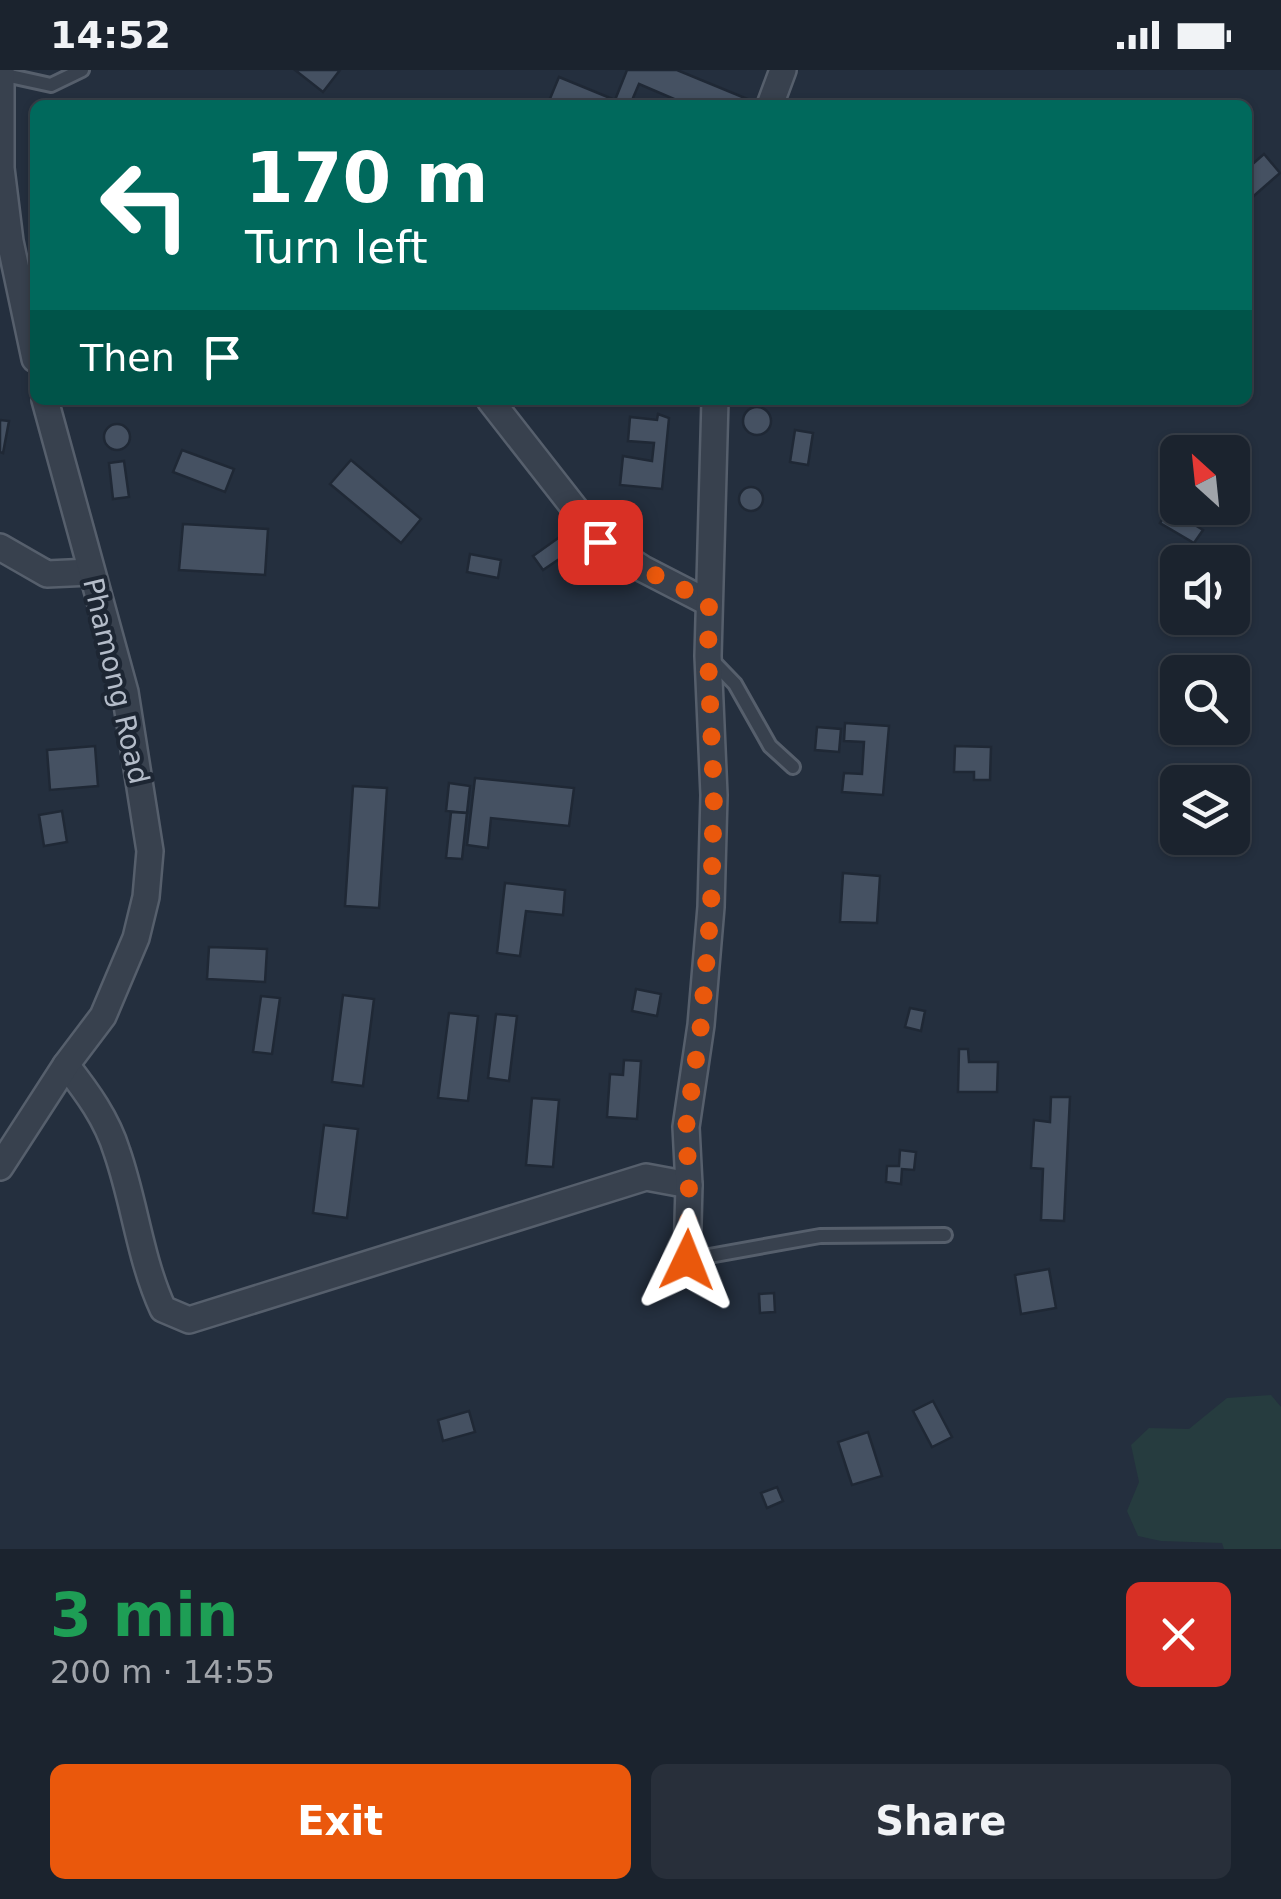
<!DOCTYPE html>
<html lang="en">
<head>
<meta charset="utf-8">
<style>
	:root { --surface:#1b232e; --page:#282f3a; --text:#f1f3f6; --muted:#a0a4aa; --line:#39404a; --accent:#ea580c }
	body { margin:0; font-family:"DejaVu Sans",sans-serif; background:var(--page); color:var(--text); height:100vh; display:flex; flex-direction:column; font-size:38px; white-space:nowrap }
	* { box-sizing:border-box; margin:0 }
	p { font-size:32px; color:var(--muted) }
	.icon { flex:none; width:55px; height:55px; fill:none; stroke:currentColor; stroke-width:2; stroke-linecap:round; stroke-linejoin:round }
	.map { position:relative; height:1479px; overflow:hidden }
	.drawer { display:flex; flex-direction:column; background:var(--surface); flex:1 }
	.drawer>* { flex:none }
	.banner { position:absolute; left:30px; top:30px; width:1222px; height:305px; border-radius:15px; box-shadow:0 2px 8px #0004,0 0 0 2px var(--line); background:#00695c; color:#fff; overflow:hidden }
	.needle { width:65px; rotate:333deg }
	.controls { position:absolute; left:1160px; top:365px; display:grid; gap:20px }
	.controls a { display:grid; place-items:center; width:90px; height:90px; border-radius:15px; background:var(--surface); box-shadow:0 2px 8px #0004,0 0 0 2px var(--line); font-size:50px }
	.pin { position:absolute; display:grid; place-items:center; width:85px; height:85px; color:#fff; margin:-42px; border-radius:20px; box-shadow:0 5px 15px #0006 }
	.me { position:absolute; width:110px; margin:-55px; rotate:2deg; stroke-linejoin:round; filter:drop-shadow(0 0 8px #0008) }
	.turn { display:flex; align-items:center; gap:35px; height:210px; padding:0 50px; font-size:45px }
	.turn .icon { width:130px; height:130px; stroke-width:2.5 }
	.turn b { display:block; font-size:70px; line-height:85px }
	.then { display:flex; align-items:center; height:95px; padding:0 50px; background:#0003; gap:20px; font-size:38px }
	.round { display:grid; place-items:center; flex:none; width:105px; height:105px; border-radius:15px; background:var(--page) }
	.head { display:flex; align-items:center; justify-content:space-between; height:170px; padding:0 50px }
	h1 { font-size:60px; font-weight:700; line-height:75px; color:#1e9e55 }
	.button { display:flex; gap:20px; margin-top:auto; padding:20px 50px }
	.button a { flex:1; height:115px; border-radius:15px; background:var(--accent); color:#fff; font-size:40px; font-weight:700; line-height:115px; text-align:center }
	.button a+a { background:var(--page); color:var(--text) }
	.status { display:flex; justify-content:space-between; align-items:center; height:70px; padding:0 50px; background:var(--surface); direction:ltr }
	.status svg { height:28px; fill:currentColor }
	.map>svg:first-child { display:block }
	.green { fill:#263c3f }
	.building { fill:#455162; stroke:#1f2835; stroke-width:2.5 }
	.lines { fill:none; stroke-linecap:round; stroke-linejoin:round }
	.lane-casing { stroke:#565f6c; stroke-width:18 }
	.street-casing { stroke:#565f6c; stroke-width:30 }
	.lane { stroke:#38414e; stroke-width:12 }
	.street { stroke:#38414e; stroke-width:25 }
	.route { stroke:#ea580c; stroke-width:18; stroke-dasharray:0 32.4 }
	.labels { text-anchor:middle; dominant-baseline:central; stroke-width:8; stroke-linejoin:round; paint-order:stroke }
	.street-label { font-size:28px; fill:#b4bcc9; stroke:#1d2633 }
</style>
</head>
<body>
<div class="status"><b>14:52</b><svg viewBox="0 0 49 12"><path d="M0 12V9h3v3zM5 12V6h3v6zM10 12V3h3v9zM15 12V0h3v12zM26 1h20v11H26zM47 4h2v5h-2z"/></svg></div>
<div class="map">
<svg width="1281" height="1479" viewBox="0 0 1281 1479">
	<rect width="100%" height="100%" fill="#242f3e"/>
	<path class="green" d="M1271,1325L1281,1337V1479H1224L1222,1473L1161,1471L1138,1466L1127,1441L1139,1412L1131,1375L1149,1358L1189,1359L1227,1328Z"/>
	<g class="building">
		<path d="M295,0H340L323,22Z"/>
		<path d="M627,0H677L757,33L688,35L639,14L630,35H558L549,31L559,7L615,30Z"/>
		<path d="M1264,84L1280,103L1248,131V98Z"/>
		<circle cx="757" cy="351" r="14"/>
		<path d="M658,344L669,348L662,419L620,415L623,386L652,391L654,373L628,371L630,347L657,350Z"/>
		<path d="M0,350L9,351L3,383L0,382Z"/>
		<circle cx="117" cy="367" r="13"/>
		<path d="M795,360L813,363L808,395L790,392Z"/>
		<path d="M182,380L234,399L225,422L173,402Z"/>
		<path d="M351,390L421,449L401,473L330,414Z"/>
		<path d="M124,391L129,427L113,429L109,393Z"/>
		<circle cx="751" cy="429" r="12"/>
		<path d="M1169,439L1203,460L1194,473L1160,453Z"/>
		<path d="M183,454L268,459L265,505L179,500Z"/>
		<path d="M561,466L571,481L543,500L533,486Z"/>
		<path d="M470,484L501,490L498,508L467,502Z"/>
		<path d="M845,653L889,656L883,725L842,722L844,703L862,704L864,672L844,671Z"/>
		<path d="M817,657L841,659L839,682L815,680Z"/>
		<path d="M95,676L98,716L50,720L47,680Z"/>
		<path d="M955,676L991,677L990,710H974V702H954Z"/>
		<path d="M475,708L574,718L569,756L491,748L488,778L467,775Z"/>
		<path d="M449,713L470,716L467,743L446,741Z"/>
		<path d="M353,716L387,718L379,838L345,836Z"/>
		<path d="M62,741L67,772L44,776L39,745Z"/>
		<path d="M451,742L467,743L462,789L446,788Z"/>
		<path d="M843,803L880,806L877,853L840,852Z"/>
		<path d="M505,813L565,820L563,845L526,841L520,886L497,883Z"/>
		<path d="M209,877L267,879L265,912L207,909Z"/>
		<path d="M636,919L661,924L657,946L632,941Z"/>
		<path d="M343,925L374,929L363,1016L332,1012Z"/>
		<path d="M261,926L280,928L272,984L253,982Z"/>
		<path d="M910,938L925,941L921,961L905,957Z"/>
		<path d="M449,943L478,946L468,1031L438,1028Z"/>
		<path d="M496,944L517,946L509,1011L488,1008Z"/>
		<path d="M959,979H968L969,992H998L997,1022H958Z"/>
		<path d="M624,990L641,991L637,1049L607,1047L610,1004L623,1005Z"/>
		<path d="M1051,1027H1070L1064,1151L1041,1150L1043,1099L1031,1098L1034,1050L1050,1052Z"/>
		<path d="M532,1028L559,1030L553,1097L526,1095Z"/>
		<path d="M324,1055L358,1059L347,1148L313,1143Z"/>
		<path d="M900,1080L916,1082L914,1100L902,1099L901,1114L886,1112L887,1096H899Z"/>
		<path d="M1049,1199L1056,1238L1021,1244L1015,1205Z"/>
		<path d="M774,1223L775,1242L760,1243L759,1224Z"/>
		<path d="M933,1331L952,1367L932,1377L913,1341Z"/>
		<path d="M469,1341L475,1362L443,1371L438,1350Z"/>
		<path d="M868,1362L882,1406L852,1415L838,1372Z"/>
		<path d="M777,1417L783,1431L767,1438L761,1423Z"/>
	</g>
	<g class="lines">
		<g class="lane-casing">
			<g id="lane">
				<path d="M1,4L51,15L82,0"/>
				<path d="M710,588L735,614L770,676L793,697"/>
				<path d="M687,1190L820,1166L945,1165"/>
			</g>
		</g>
		<g class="street-casing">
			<g id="street">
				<path d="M1,0V98L10,171L35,289"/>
				<path d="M770,35L783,0"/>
				<path d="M490,330L601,472L643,499L709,533"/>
				<path d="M0,477L47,504L91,502"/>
				<path d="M66,995C87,1022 107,1049 117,1082C135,1134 140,1189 163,1239L189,1250L646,1107L689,1115"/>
				<path d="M0,1097L66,995L103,946L136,868L146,827L150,781L125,622L45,330"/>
				<path d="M687,1190L689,1115L686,1057L701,955L711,837L714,725L708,586L715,330"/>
			</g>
		</g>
		<use href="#lane" class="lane"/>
		<use href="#street" class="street"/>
	</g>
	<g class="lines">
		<path class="route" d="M600,472L643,499L709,532L708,586L714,725L711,837L701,955L686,1057L689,1115L687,1190"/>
	</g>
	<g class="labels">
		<g class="street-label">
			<text transform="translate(116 611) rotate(77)">Phamong Road</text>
		</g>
	</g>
</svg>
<div class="controls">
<a><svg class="needle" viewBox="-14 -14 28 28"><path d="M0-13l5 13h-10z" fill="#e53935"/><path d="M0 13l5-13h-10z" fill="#a0a4aa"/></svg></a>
<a><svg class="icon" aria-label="sound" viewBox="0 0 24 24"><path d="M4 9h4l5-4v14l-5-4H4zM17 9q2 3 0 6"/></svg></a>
<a><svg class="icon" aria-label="search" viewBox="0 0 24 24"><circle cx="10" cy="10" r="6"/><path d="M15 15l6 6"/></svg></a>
<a><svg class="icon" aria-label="layers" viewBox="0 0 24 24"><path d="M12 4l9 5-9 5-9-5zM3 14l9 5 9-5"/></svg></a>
</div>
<div class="pin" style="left:600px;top:472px;background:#d93025"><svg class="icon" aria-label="arrive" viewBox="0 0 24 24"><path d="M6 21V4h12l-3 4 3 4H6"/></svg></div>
<svg class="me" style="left:687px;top:1190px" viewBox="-20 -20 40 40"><path d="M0-17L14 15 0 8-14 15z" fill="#ea580c" stroke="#fff" stroke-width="4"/></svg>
<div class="banner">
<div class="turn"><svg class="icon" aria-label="left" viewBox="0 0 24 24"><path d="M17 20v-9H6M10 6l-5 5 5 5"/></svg><div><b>170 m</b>Turn left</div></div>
<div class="then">Then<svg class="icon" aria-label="arrive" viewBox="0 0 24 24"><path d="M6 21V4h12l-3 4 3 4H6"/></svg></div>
</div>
</div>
<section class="drawer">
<div class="head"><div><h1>3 min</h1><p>200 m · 14:55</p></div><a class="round" style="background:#d93025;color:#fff"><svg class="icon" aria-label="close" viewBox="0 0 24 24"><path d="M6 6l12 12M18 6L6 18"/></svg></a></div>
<div class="button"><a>Exit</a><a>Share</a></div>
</section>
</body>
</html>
